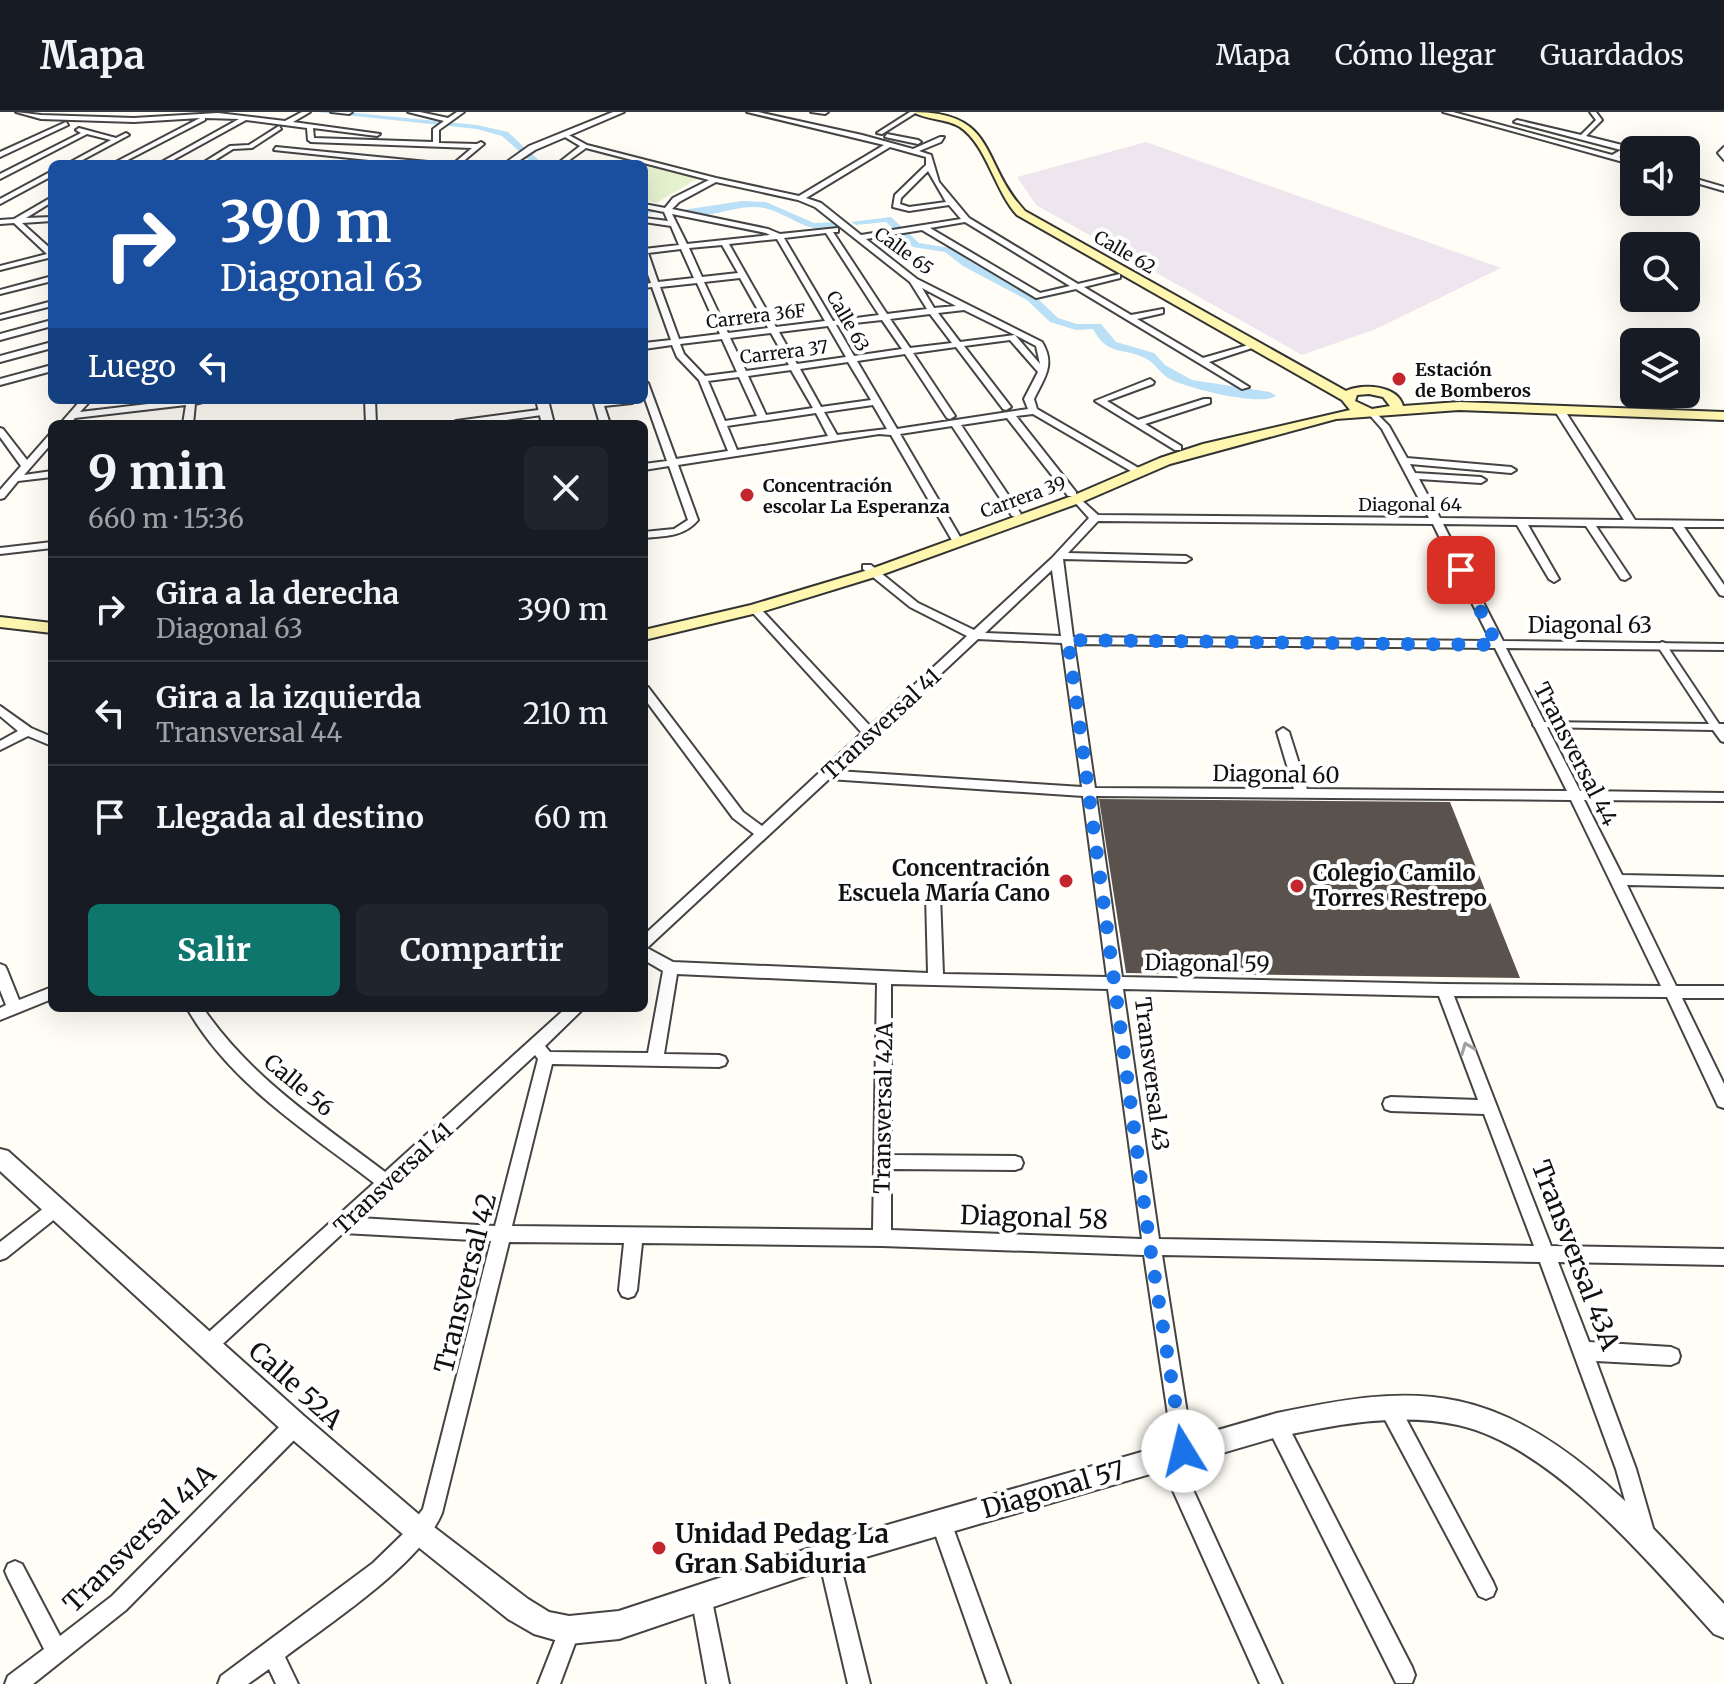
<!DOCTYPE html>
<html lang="es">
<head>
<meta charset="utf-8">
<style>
	:root { --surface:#171b24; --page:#20242c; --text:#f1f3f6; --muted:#9ea1a6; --line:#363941; --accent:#0f766e }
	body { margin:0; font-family:Merriweather,serif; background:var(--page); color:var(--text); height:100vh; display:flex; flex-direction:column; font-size:30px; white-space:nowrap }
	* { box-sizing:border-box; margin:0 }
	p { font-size:26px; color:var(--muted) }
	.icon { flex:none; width:44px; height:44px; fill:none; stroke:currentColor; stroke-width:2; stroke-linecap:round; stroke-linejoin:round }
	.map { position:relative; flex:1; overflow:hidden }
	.details { position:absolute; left:48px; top:308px; width:600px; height:592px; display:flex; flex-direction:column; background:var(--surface); border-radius:12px; box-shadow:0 8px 32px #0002 }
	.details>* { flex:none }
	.guide { position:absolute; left:48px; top:48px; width:600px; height:244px; border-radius:12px; box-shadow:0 8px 32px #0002; background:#1a4fa0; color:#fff; overflow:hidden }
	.controls { position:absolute; left:1620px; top:24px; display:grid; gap:16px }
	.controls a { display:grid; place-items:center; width:80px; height:80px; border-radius:12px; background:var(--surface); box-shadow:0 8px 32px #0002; font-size:40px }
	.pin { position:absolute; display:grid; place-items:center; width:68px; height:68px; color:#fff; margin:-34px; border-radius:16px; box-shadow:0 4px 12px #0006 }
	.me { position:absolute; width:88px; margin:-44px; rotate:351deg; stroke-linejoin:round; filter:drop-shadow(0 0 6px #0008) }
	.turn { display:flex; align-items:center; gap:28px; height:168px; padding:0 40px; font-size:36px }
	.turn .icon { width:104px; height:104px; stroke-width:2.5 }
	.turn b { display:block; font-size:56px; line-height:68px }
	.then { display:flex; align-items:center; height:76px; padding:0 40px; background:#0003; gap:16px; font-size:30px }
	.round { display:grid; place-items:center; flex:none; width:84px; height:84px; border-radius:12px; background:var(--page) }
	.head { display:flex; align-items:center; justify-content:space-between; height:136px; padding:0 40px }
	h1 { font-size:48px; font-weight:700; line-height:60px }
	.cta { display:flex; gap:16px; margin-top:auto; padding:16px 40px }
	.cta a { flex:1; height:92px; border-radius:12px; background:var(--accent); color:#fff; font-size:32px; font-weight:700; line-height:92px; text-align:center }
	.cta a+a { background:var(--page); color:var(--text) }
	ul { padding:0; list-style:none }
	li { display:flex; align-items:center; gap:24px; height:104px; padding:0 40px; border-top:2px solid var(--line) }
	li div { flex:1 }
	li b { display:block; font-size:30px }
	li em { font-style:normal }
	header { display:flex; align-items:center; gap:48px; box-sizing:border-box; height:112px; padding:0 40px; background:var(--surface); border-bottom:2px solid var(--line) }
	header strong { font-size:38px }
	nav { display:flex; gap:44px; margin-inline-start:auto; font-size:28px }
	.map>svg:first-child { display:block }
	.industrial { fill:#eee6ef }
	.pitch { fill:#e6f2cf }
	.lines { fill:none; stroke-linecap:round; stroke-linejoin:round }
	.canal { fill:#b9e0f7; fill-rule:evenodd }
	.building { fill:#5a524d }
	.pedestrian-casing { stroke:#444; stroke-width:4 }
	.minor-casing { stroke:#444; stroke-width:4 }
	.tertiary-casing { stroke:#444; stroke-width:4 }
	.secondary-casing { stroke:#333; stroke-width:4 }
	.pedestrian { fill:#fff; fill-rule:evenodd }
	.minor { fill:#fff; fill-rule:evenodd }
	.tertiary { fill:#fff; fill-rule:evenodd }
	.secondary { fill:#fff6b0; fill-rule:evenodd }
	.oneway { stroke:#a0a0a0 }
	.route { stroke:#1a73e8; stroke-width:14; stroke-dasharray:0 25.2 }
	.poi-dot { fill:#c4262e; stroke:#fff; stroke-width:3 }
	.labels { text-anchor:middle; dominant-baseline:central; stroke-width:8; stroke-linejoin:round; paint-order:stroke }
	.far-street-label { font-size:18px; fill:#111; stroke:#fff }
	.far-poi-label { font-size:18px; font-weight:bold; fill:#111; stroke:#fff; text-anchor:start }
	.street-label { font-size:22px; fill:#111; stroke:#fff }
	.poi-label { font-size:22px; font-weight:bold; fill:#111; stroke:#fff; text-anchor:end }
	.near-street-label { font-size:26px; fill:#111; stroke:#fff }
	.near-poi-label { font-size:26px; font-weight:bold; fill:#111; stroke:#fff; text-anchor:start }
</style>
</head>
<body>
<header>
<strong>Mapa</strong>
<nav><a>Mapa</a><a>Cómo llegar</a><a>Guardados</a></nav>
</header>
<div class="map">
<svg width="1724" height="1572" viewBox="0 0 1724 1572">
	<rect width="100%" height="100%" fill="#fffdf5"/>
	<path class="industrial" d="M1146,30L1501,156L1376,217L1302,243L1036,93L1017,65Z"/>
	<path class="pitch" d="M644,53L699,66L656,91L644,88Z"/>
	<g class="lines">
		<g class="canal">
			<path d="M317,0H346L477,13L508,20L526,37L519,39L502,24L477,17Z"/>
			<path d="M525,41H531L543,52H534L525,45Z"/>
			<path d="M742,89L766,90L814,111L836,110L841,113C814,128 789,101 764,96C736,90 702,113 676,99Z"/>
			<path d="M644,96L661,99L644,102Z"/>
			<path d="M891,105L919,131L951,136L971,150L1035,184L1058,206L1077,212H1101L1116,230L1154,241L1165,253L1192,268L1270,280L1276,284C1260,295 1186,276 1168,266C1160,261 1154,250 1145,246C1123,235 1108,245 1093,217L1076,218L1050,210L1027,188L963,154L945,140L913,135L886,110L856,113L851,110Z"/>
		</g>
	</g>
	<path class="building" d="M1099,687L1450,690L1520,866L1126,861Z"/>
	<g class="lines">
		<g class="pedestrian-casing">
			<path id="pedestrian" d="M1662,530L1665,531L1719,612H1724V630L1721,629L1713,618L1535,615L1533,613L1535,611L1538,610L1709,612L1657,533Z"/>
		</g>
		<g class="minor-casing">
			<g id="minor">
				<path d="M16,0L41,3L134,6L218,1L285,9L302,0H310L293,10L380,22L377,24L313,16L314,26L433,30V17L444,9L408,0H420L448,6L457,0H464L439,18V31L477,32L481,30L484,32L460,52H453L472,36L311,30L308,28L307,16L246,8L166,52H158L239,7L205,6V8L120,52H112L200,6L134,10L41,7Z"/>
				<path d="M331,0H352L349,2Z"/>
				<path d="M747,0H758L862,23L913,37L940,25H944L941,30L919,39L931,43L939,70L969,106L1078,172L1120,162V166L1084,175L1131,203L1163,197V201L1137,207L1203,246L1255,231V235L1209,250L1249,275L1242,277L1076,177L1036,186L922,118L866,127L917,167L1042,230C1056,253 1044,266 1034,287L1037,297L1142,358V362H1136L1033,302L1016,304L1076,380V384H1068L1007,306L961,313L1021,402L1016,405L1012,404L952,314L900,322L963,430L962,432H954L953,430L891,323L879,322L678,353L698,408C684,425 664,424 644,426V420L674,417L688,408L669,354L644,358V352L667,349L644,284V268L648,271L676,347L728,339L699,268L677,245L672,233L644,237V231L671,228L652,175L644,176V172L651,171L644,151V137L679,133L671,114L644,110V106L668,109L664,100L644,96V92L665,96L673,86L709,68L586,36L564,52H557L580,34L560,22L565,21L587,33L716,66L799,84L884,33ZM890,35L926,45V53L895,83L893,95L909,99L949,93L961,107L861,123L821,91L806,86ZM928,59L946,90L909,95L900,92L901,86ZM716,70L798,88L815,95L910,170L927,197L887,202L833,120H838V116L780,122L768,117L672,97L679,90ZM672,102L766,121L770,123L687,132ZM965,110L1070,174L1040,181L930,116ZM826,121L879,203L833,209L784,126ZM777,127L825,209L776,215L729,132ZM722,133L738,161L702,165L689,136ZM681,137L694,166L658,170L648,141ZM740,166L768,216L728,221L704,170ZM697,171L720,222L679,227L660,175ZM922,176L956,194L934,196ZM964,198L1015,223L960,230L938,201ZM930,202L952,231L910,236L890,207ZM882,208L902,237L854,244L836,213ZM828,214L846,245L797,252L779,220ZM771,221L789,253L746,259L730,226ZM1015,223L1036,234L1040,252ZM722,227L737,260L705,264L684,242L680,232ZM1010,228L1038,260L1024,287L1028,297L897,317L857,249L905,242L947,306L950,307L955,304L913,241L956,235L1003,297L1006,298L1011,295L964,234ZM848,250L871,288L821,295L800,257ZM791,258L813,296L766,303L748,264ZM739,265L757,304L725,309L708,269ZM873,293L887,317L837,323L824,300ZM816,301L828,324L737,338L727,314Z"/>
				<path d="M811,0H828L825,2Z"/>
				<path d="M910,0H917L882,22L877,21Z"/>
				<path d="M1443,0H1453L1612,43L1621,38L1514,10L1517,8L1581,23L1596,8L1590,0H1596L1602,8L1586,24L1626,34L1628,39L1619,45L1634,49V53Z"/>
				<path d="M66,10L68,13L0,45V40Z"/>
				<path d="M279,14L281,17L252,36L233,37L209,52H201L230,34L249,33Z"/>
				<path d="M79,16L116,26L126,21L129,23L75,52H67L111,28L87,22L0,67V62L81,21L76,18Z"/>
				<path d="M887,22L918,28L921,30L918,32L885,25Z"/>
				<path d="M276,35L428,50L431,52H407L274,38Z"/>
				<path d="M1724,35V48L1718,41Z"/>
				<path d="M52,59V64L0,92V87Z"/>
				<path d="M1686,64L1724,75V79L1686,68Z"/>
				<path d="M52,85V90L26,106L52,105V109L22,111L52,138V145L0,158V154L47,142L14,111L0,112V108L14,107Z"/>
				<path d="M49,165H52V169L0,182V178Z"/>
				<path d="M49,190H52V194L0,207V203Z"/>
				<path d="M52,208V214L0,228V222Z"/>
				<path d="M52,230V236L0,250V244Z"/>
				<path d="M52,253V259L0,273V267Z"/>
				<path d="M1150,267L1154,270L1153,272L1107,289L1138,308L1204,287H1210V291L1145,312L1181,334V338H1175L1095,289Z"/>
				<path d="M81,288H91L80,300L182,288H210L195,292L193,312H183L186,293L75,306L70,312H60Z"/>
				<path d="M365,288H375L376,312H366Z"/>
				<path d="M593,288H637L632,291L604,294L610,312H600Z"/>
				<path d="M1560,296L1565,299L1635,408L1724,409V415H1684L1724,473V484L1720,483L1673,415L1596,414L1630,465L1625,468L1621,467L1586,414L1528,413L1559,467L1554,470L1549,467L1517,413L1443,412L1503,529L1724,532V538L1506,536L1580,679L1724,681V689L1584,688L1622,763L1724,765V775L1627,773L1676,874H1724V886H1682L1724,972V996L1718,994L1667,885L1454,884L1551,1134L1724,1137V1153L1558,1150L1589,1230L1671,1235L1678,1238L1680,1244L1678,1250L1671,1253L1596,1249L1636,1357L1655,1423L1652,1430L1645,1433L1638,1430L1635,1423L1616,1357L1540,1150L1162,1143L1193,1339L1190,1346L1183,1349L1179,1347L1282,1572H1260L1157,1343L1160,1336L1167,1333L1173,1336L1144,1143L882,1134L642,1131L637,1178L634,1184L628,1186L622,1184L619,1178L624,1131L509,1130L442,1401C421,1452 330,1511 285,1545L298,1572H276L269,1557L248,1572H218L221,1564L373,1451L406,1419L423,1397L491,1129L343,1121L214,1240L207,1243L200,1240L198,1234L200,1228L374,1071C307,1019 230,972 187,896H203C250,965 319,1010 385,1060L566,896H584L545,934L550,940L648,941L663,859L644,848V823L754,722L733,706L644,586V574L648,575L743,700L762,714L862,621L751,499V495H759L870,614L967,524L910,495L863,457V453H871L918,491L974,518L1052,446L1089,406L1072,387L1077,384L1098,403L1429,406L1382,317L1368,301L1373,298L1389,314L1407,346L1511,355L1516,358L1511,361L1410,352L1415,361L1481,365L1486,368L1481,371L1419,367L1440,406L1624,408L1555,299ZM1098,409L1433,412L1491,529L1073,525L1063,447L1186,450L1191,447L1186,444L1068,441ZM1052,458L1061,524L985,521ZM978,527L1062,531L1082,675L837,659ZM1074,532L1495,536L1567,679L1307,677L1289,620L1283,616L1277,620L1294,677L1095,676ZM829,667L1083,684L1107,865L943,862L940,783L933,778L926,783L928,861L673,850L647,836ZM1096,684L1571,688L1661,874L1444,872L1122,865ZM677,862L877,871L873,1118L512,1114L552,952L719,955L725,953L727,949L725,945L719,943L664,942ZM891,872L1108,877L1142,1127L891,1118V1057L1015,1058L1021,1056L1023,1051L1021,1046L1015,1044L891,1043ZM1123,877L1439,884L1478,988L1391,985L1385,987L1383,992L1385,997L1391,999L1484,1002L1534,1134L1159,1127ZM535,943L538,947L495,1114L359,1106Z"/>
				<path d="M546,297L551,300L549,302L477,312H451L456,309Z"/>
				<path d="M0,316L3,317L27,348L49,323L52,322V331L24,363L52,359V365L18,369L4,386L0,387V378L21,354L0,325Z"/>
				<path d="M52,430V436L0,442V436Z"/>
				<path d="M0,594L31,616L52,625V634L28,624L0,638V629L18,619L0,604Z"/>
				<path d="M0,852L5,854L7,858L19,888L52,875V887L0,908V896L6,893L0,878Z"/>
				<path d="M55,1089L61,1092L64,1097L61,1102L6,1146L0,1148V1130L49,1092Z"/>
				<path d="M1389,1286L1396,1288L1493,1470L1496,1477L1493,1484L1486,1487L1479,1484L1382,1302L1380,1295L1382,1288Z"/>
				<path d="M295,1303L302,1306L305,1313L302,1320L126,1498L33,1572H5L8,1564L44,1537L8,1466L5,1459L8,1452L15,1449L22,1452L60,1524L112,1484L288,1306Z"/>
				<path d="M1277,1303L1284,1306L1412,1555L1415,1563L1412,1571H1396L1270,1320L1267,1313L1270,1306Z"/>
				<path d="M941,1400L948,1403L951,1410L1010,1572H988L931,1410L934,1403Z"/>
				<path d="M828,1433L835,1436L838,1443L870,1572H848L818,1443L821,1436Z"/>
				<path d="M701,1474L708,1477L711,1484L729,1572H707L691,1484L694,1477Z"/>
				<path d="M569,1507L576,1511L580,1518L560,1572H538L562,1511Z"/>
			</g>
		</g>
		<g class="tertiary-casing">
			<g id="tertiary">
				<path d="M613,0H624L535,38L514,52H504L529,34Z"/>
				<path d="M536,288H548L554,312H542Z"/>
				<path d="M0,1037L8,1039L304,1304L430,1412L528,1487L549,1500L569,1504L619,1499L828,1430L1277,1301C1335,1289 1398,1276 1458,1289C1564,1311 1653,1416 1724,1492V1526L1714,1522C1650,1452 1553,1334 1458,1313C1398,1300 1335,1313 1277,1325L828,1456L619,1527L569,1532L534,1522L508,1507L412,1430L286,1322L0,1059Z"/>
			</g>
		</g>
		<g class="secondary-casing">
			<g id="secondary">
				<path d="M913,0C998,0 980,51 1025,99L1346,279C1362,271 1398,273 1403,294L1459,290L1724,300V308L1459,298L1336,307L1170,352L1082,390L878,464L761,500L644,528V518L751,493L868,458L1072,384L1160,346L1203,332L1350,298L1342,288L1017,103C995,79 986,32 960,15C945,6 926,8 913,0ZM1369,282L1383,285L1390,294L1372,297L1355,289L1357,283Z"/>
				<path d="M0,505L52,511V521L0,515Z"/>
			</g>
		</g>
		<use href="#pedestrian" class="pedestrian"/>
		<use href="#minor" class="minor"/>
		<use href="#tertiary" class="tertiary"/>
		<use href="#secondary" class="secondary"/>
	</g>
	<defs><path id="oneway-chevron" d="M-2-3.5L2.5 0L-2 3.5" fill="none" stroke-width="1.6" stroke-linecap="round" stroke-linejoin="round" transform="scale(2)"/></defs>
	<use class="oneway" href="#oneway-chevron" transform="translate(1467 936) rotate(-111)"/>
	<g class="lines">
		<path class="route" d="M1183,1339L1150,1135L1068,528L1497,533L1461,458"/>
	</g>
	<g class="poi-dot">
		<circle cx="1399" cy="267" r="8"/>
		<circle cx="747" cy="383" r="8"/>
		<circle cx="1066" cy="769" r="8"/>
		<circle cx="1297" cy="774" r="8"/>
		<circle cx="659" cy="1436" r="8"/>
	</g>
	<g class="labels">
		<g class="far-street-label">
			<text transform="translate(904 139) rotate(36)">Calle 65</text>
			<text transform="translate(1125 140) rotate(30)">Calle 62</text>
			<text transform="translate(756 204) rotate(-7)">Carrera 36F</text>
			<text transform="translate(848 209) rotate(60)">Calle 63</text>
			<text transform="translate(784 240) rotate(-7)">Carrera 37</text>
			<text transform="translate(1023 385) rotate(-20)">Carrera 39</text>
			<text x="1410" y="392">Diagonal 64</text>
		</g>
		<g class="far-poi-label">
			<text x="1415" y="257">Estación<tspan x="1415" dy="21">de Bomberos</tspan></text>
			<text x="763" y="373">Concentración<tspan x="763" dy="21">escolar La Esperanza</tspan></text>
		</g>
		<g class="street-label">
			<text x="1590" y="513">Diagonal 63</text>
			<text transform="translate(881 612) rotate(-43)">Transversal 41</text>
			<text transform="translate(1576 642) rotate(63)">Transversal 44</text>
			<text transform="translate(1276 662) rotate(1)">Diagonal 60</text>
			<text transform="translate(1207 851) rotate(1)">Diagonal 59</text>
			<text transform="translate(1152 962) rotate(83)">Transversal 43</text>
			<text transform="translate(299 973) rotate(40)">Calle 56</text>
			<text transform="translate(883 996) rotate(-89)">Transversal 42A</text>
			<text transform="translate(393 1066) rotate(-43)">Transversal 41</text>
		</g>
		<g class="poi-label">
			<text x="1050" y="756">Concentración<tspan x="1050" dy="25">Escuela María Cano</tspan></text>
			<text x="1313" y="761" text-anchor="start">Colegio Camilo<tspan x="1313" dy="25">Torres Restrepo</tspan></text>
		</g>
		<g class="near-street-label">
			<text transform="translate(1034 1105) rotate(2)">Diagonal 58</text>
			<text transform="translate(1576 1143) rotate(69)">Transversal 43A</text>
			<text transform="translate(465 1171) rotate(-76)">Transversal 42</text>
			<text transform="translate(296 1273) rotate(42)">Calle 52A</text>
			<text transform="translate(1053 1377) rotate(-16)">Diagonal 57</text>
			<text transform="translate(139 1426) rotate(-44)">Transversal 41A</text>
		</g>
		<g class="near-poi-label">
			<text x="675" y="1421">Unidad Pedag La<tspan x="675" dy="30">Gran Sabiduria</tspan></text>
		</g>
	</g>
</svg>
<div class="controls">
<a><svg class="icon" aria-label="sound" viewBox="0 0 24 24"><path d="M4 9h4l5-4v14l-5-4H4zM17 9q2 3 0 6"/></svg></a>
<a><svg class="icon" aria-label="search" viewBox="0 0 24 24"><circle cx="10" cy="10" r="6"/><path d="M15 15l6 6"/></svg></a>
<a><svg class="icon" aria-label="layers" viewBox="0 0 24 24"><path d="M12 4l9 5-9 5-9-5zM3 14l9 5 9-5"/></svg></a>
</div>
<div class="pin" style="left:1461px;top:458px;background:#d93025"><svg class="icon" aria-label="arrive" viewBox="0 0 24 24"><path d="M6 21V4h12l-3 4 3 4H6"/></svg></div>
<svg class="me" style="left:1183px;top:1339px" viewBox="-20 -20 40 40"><circle r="19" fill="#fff"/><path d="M0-13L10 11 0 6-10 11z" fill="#1a73e8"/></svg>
<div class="guide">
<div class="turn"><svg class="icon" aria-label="right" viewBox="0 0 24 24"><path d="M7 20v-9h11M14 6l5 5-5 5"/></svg><div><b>390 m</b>Diagonal 63</div></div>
<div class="then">Luego<svg class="icon" aria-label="left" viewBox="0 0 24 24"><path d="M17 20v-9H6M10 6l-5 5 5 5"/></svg></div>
</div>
<section class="details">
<div class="head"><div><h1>9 min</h1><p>660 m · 15:36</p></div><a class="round"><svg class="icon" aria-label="close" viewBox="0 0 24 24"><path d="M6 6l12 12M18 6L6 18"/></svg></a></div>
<ul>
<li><svg class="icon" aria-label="right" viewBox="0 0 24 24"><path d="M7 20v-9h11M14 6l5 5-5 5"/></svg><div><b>Gira a la derecha</b><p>Diagonal 63</p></div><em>390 m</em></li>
<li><svg class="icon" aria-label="left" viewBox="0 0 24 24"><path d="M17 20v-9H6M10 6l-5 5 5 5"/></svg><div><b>Gira a la izquierda</b><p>Transversal 44</p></div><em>210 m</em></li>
<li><svg class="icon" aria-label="arrive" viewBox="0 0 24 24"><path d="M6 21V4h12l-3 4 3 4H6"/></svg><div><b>Llegada al destino</b></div><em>60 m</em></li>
</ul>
<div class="cta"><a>Salir</a><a>Compartir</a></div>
</section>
</div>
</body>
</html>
